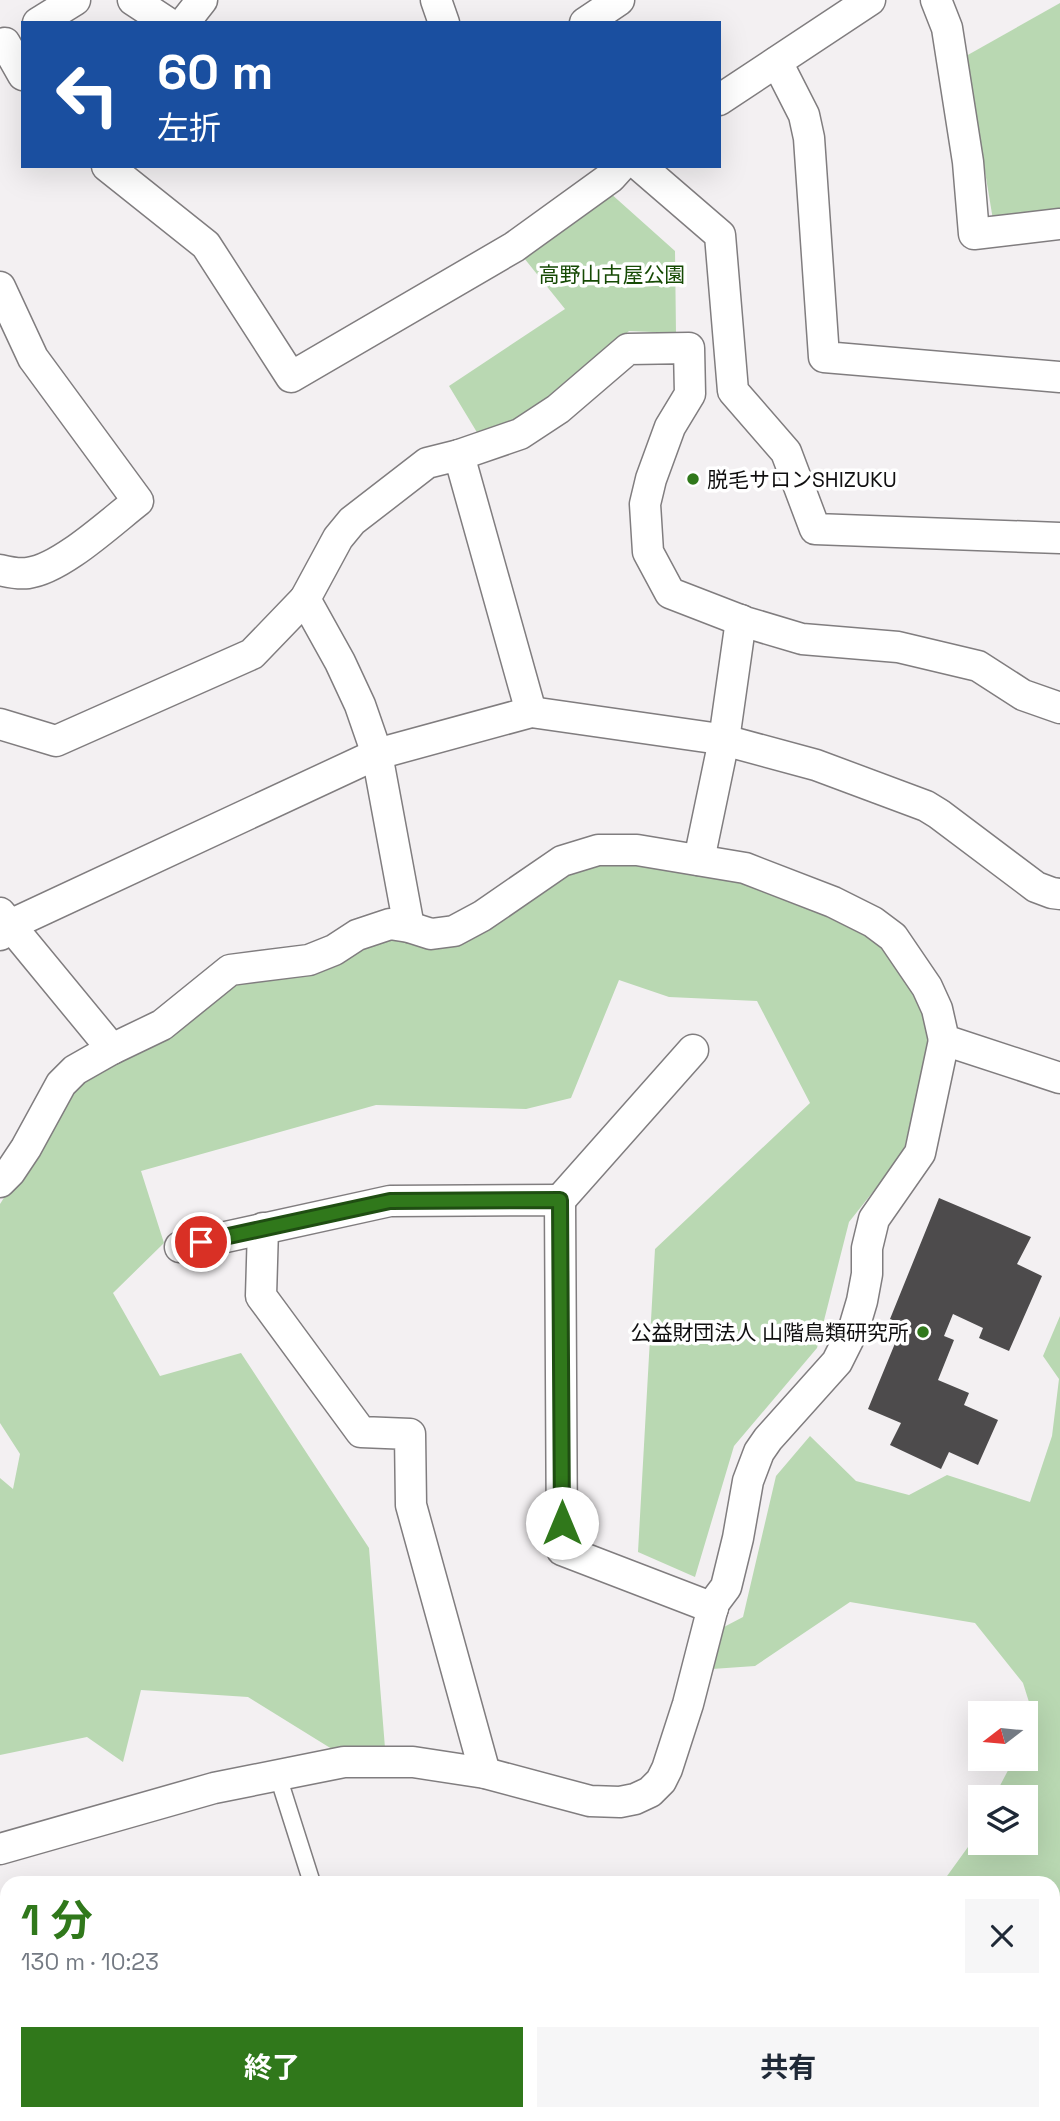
<!DOCTYPE html>
<html lang="ja">
<head>
<meta charset="utf-8">
<style>
	:root { --surface:#fff; --page:#f6f6f7; --text:#1f2937; --muted:#747a83; --accent:#30781b }
	body { margin:0; font-family:"Space Grotesk","Noto Sans JP",sans-serif; background:var(--page); color:var(--text); height:100vh; display:flex; flex-direction:column; font-size:26px; white-space:nowrap }
	* { box-sizing:border-box; margin:0 }
	p { font-size:23px; color:var(--muted) }
	.icon { flex:none; width:38px; height:38px; fill:none; stroke:currentColor; stroke-width:2; stroke-linecap:round; stroke-linejoin:round }
	.map { position:relative; flex:1; overflow:hidden }
	.sheet { position:absolute; left:0px; top:1876px; width:1060px; height:245px; display:flex; flex-direction:column; background:var(--surface); border-radius:21px 21px 0 0; box-shadow:0 7px 28px #0002 }
	.sheet>* { flex:none }
	.banner { position:absolute; left:21px; top:21px; width:700px; height:147px; border-radius:0px; box-shadow:0 7px 28px #0002; background:#1a4fa0; color:#fff; overflow:hidden }
	.needle { width:46px; rotate:254deg }
	.fabs { position:absolute; left:968px; top:1701px; display:grid; gap:14px }
	.fabs a { display:grid; place-items:center; width:70px; height:70px; border-radius:0px; background:var(--surface); box-shadow:0 7px 28px #0002; font-size:35px }
	.pin { position:absolute; display:grid; place-items:center; width:60px; height:60px; color:#fff; margin:-30px; border:4px solid #fff; border-radius:50%; box-shadow:0 2px 7px #0007 }
	.me { position:absolute; width:77px; margin:-38px; rotate:0deg; stroke-linejoin:round; filter:drop-shadow(0 0 5px #0008) }
	.turn { display:flex; align-items:center; gap:24px; height:147px; padding:0 21px; font-size:32px }
	.turn .icon { width:91px; height:91px; stroke-width:2.5 }
	.turn b { display:block; font-size:49px; line-height:60px }
	.round { display:grid; place-items:center; flex:none; width:74px; height:74px; border-radius:0px; background:var(--page) }
	.overview { display:flex; align-items:center; justify-content:space-between; height:119px; padding:0 21px }
	h1 { font-size:42px; font-weight:700; line-height:52px; color:var(--accent) }
	.button { display:flex; gap:14px; margin-top:auto; padding:14px 21px }
	.button a { flex:1; height:80px; border-radius:0px; background:var(--accent); color:#fff; font-size:28px; font-weight:700; line-height:80px; text-align:center }
	.button a+a { background:var(--page); color:var(--text) }
	.map>svg:first-child { display:block }
	.green { fill:#b9d8b2 }
	.building { fill:#4d4b4c }
	.lines { fill:none; stroke-linecap:round; stroke-linejoin:round }
	.service-casing { stroke:#807d7f; stroke-width:19 }
	.minor-casing { stroke:#807d7f; stroke-width:33 }
	.service { stroke:#fff; stroke-width:16 }
	.minor { stroke:#fff; stroke-width:30 }
	.route-casing { stroke:#1f4e12; stroke-width:18 }
	.route { stroke:#30781b; stroke-width:12 }
	.poi-dot { fill:#30781b; stroke:#fff; stroke-width:2.5 }
	.labels { text-anchor:middle; dominant-baseline:central; stroke-width:7; stroke-linejoin:round; paint-order:stroke }
	.park-label { font-size:21px; fill:#164a04; stroke:#fff }
	.poi-label { font-size:21px; fill:#100f10; stroke:#fff; text-anchor:start }
</style>
</head>
<body>
<div class="map">
<svg width="1060" height="2121" viewBox="0 0 1060 2121">
	<rect width="100%" height="100%" fill="#f3f0f2"/>
	<g class="green">
		<path d="M1060,3V212L993,220L966,56Z"/>
		<path d="M609,192L675,251L676,333L629,331L553,400L514,424L478,434L449,386L565,309L524,258Z"/>
		<path d="M602,859L697,870L788,896L875,937L921,999L929,1041L903,1154L849,1222L817,1348L734,1446L695,1577L638,1552L655,1249L810,1103L757,1001L669,997L619,980L571,1098L526,1109L376,1105L141,1171L164,1243L113,1293L160,1376L241,1353L369,1548L385,1748L340,1754L248,1697L141,1690L123,1762L87,1737L0,1755V1478L13,1489L20,1454L0,1423V1204L79,1081L232,982L389,937L412,939L566,870Z"/>
		<path d="M1060,1316V2037L1054,2050V1883H942L968,1847L980,1823V1843H1026V1797H994L1014,1759H1026V1736L1034,1718L1023,1683L975,1623L850,1602L755,1666L712,1669L722,1628L743,1617L776,1476L810,1436L856,1481L909,1495L947,1475L1030,1502L1052,1436L1059,1379L1043,1356Z"/>
		<path d="M505,2114H951V2121H500Z"/>
	</g>
	<path class="building" d="M939,1198L1031,1237L1017,1264L1042,1276L1009,1351L979,1338L983,1328L953,1314L944,1336L954,1340L938,1380L969,1393L964,1405L998,1420L978,1465L949,1452L941,1469L890,1445L901,1423L868,1409L903,1324L890,1319Z"/>
	<g class="lines">
		<g class="service-casing">
			<g id="service">
				<path d="M278,1776L312,1883"/>
				<path d="M78,2121L108,2114"/>
			</g>
		</g>
		<g class="minor-casing">
			<g id="minor">
				<path d="M133,0L168,23"/>
				<path d="M436,0L444,23"/>
				<path d="M936,0L947,28L968,162L974,234L1060,224"/>
				<path d="M38,23L75,0"/>
				<path d="M184,23L202,0"/>
				<path d="M585,23L619,0"/>
				<path d="M5,43L23,75"/>
				<path d="M777,62L804,115L809,138L824,357L1060,377"/>
				<path d="M719,100L870,0"/>
				<path d="M107,166L206,245L291,377L514,247L611,177L621,166"/>
				<path d="M640,166L720,235L733,391L786,452L815,529L1060,538"/>
				<path d="M0,287L33,358L138,501C111,522 61,569 28,573C19,574 8,572 0,570"/>
				<path d="M459,455L520,434L558,409L628,349L689,348L690,394L670,427L651,479L645,504L648,552L670,593L745,622L802,639L898,647L978,666L1023,695L1060,708"/>
				<path d="M0,724L56,741L252,654L305,599"/>
				<path d="M699,860L724,740L741,620"/>
				<path d="M0,913L112,1049L162,1025L230,970L309,960L334,950L357,935L390,924L409,927L431,934L454,931L482,916L562,861L598,850H637L745,868L833,902L873,922L893,937L927,987L937,1009L944,1040L1060,1078"/>
				<path d="M409,927L377,754L360,705L340,662L305,599L338,538L352,521L427,463L459,455L531,712"/>
				<path d="M0,935L10,925L377,754L531,712L720,739L816,765L926,806L939,814L1036,887L1052,893L1060,894"/>
				<path d="M0,1182L10,1172L26,1148L61,1084L75,1070L112,1049"/>
				<path d="M560,1200L693,1050"/>
				<path d="M263,1228L261,1296L361,1432L410,1434L411,1505L485,1773"/>
				<path d="M180,1247L390,1201L560,1200L562,1550L713,1608"/>
				<path d="M0,1849L214,1788L344,1762H413L485,1773L590,1801L620,1802L635,1799L650,1792L661,1781L667,1769L688,1704L714,1603L726,1587L738,1538L748,1481L759,1452L768,1439L837,1362L854,1328L862,1301L867,1274V1248L874,1219L920,1153L944,1040"/>
			</g>
		</g>
		<use href="#service" class="service"/>
		<use href="#minor" class="minor"/>
	</g>
	<g class="lines">
		<g class="route-casing">
			<path id="route" d="M201,1242L390,1201L560,1200L562,1523"/>
		</g>
		<use href="#route" class="route"/>
	</g>
	<g class="poi-dot">
		<circle cx="693" cy="479" r="7"/>
		<circle cx="923" cy="1332" r="7"/>
	</g>
	<g class="labels">
		<g class="park-label">
			<text x="612" y="274">高野山古屋公園</text>
		</g>
		<g class="poi-label">
			<text x="707" y="479">脱毛サロンSHIZUKU</text>
			<text x="909" y="1332" text-anchor="end">公益財団法人 山階鳥類研究所</text>
		</g>
	</g>
</svg>
<div class="fabs">
<a><svg class="needle" viewBox="-14 -14 28 28"><path d="M0-13l5 13h-10z" fill="#e53935"/><path d="M0 13l5-13h-10z" fill="#747a83"/></svg></a>
<a><svg class="icon" aria-label="layers" viewBox="0 0 24 24"><path d="M12 4l9 5-9 5-9-5zM3 14l9 5 9-5"/></svg></a>
</div>
<div class="pin" style="left:201px;top:1242px;background:#d93025"><svg class="icon" aria-label="arrive" viewBox="0 0 24 24"><path d="M6 21V4h12l-3 4 3 4H6"/></svg></div>
<svg class="me" style="left:562px;top:1523px" viewBox="-20 -20 40 40"><circle r="19" fill="#fff"/><path d="M0-13L10 11 0 6-10 11z" fill="#30781b"/></svg>
<div class="banner">
<div class="turn"><svg class="icon" aria-label="left" viewBox="0 0 24 24"><path d="M17 20v-9H6M10 6l-5 5 5 5"/></svg><div><b>60 m</b>左折</div></div>
</div>
<section class="sheet">
<div class="overview"><div><h1>1 分</h1><p>130 m · 10:23</p></div><a class="round"><svg class="icon" aria-label="close" viewBox="0 0 24 24"><path d="M6 6l12 12M18 6L6 18"/></svg></a></div>
<div class="button"><a>終了</a><a>共有</a></div>
</section>
</div>
</body>
</html>
